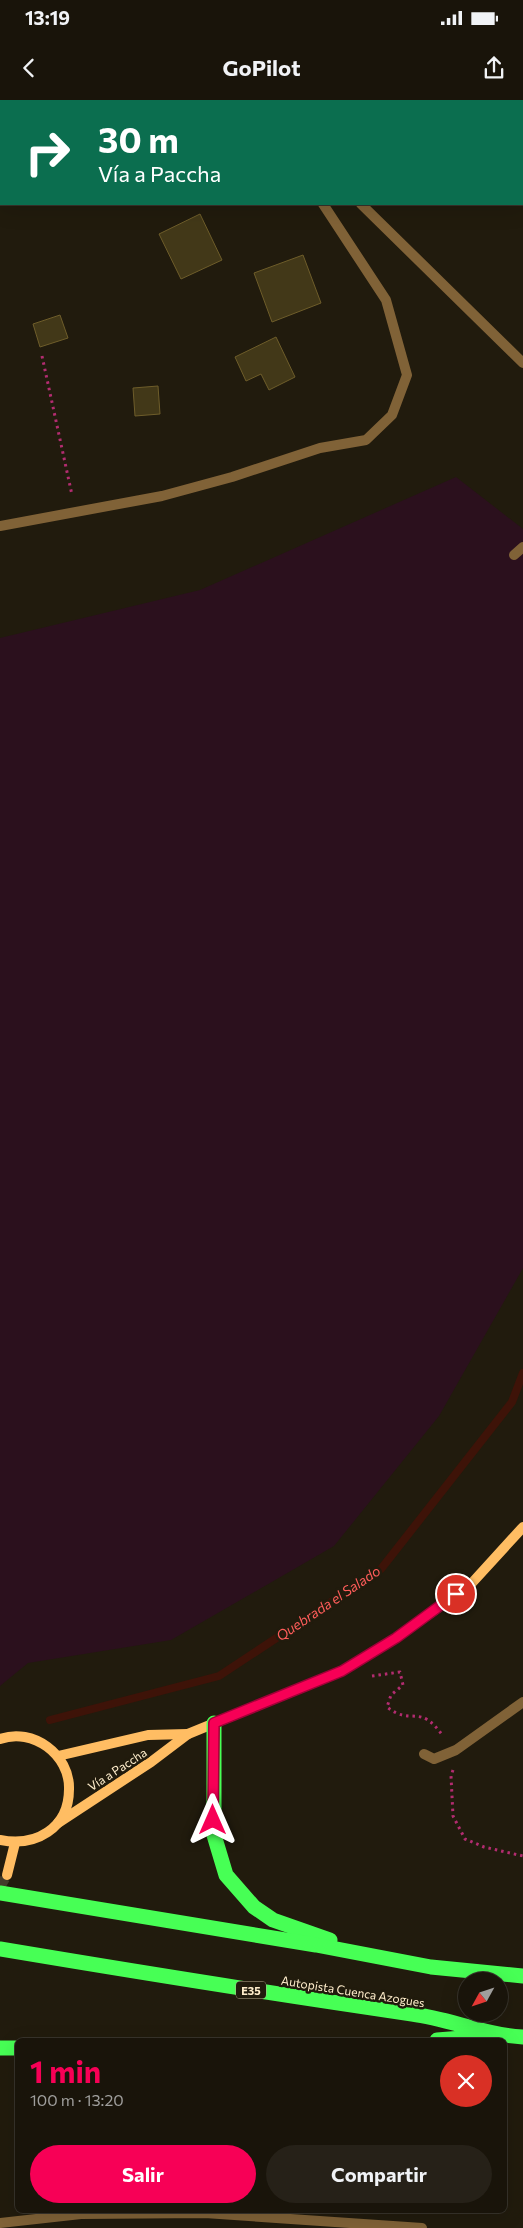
<!DOCTYPE html>
<html lang="es">
<head>
<meta charset="utf-8">
<style>
	:root { --surface:#19140a; --page:#262118; --text:#f1f3f6; --muted:#9f9e9c; --line:#37332b; --accent:#f70056 }
	body { margin:0; font-family:Commissioner,sans-serif; background:var(--page); color:var(--text); height:100vh; display:flex; flex-direction:column; font-size:19px; white-space:nowrap }
	* { box-sizing:border-box; margin:0 }
	p { font-size:16px; color:var(--muted) }
	.icon { flex:none; width:28px; height:28px; fill:none; stroke:currentColor; stroke-width:2; stroke-linecap:round; stroke-linejoin:round }
	.map { position:relative; flex:1; overflow:hidden }
	.sheet { position:absolute; left:15px; top:1938px; width:492px; height:175px; display:flex; flex-direction:column; background:var(--surface); border-radius:8px; box-shadow:0 5px 20px #0002,0 0 0 1px var(--line) }
	.sheet>* { flex:none }
	.guide { position:absolute; left:0px; top:0px; width:524px; height:105px; box-shadow:0 5px 20px #0002,0 0 0 1px var(--line); background:#0b6e4f; color:#fff; overflow:hidden }
	.needle { width:32px; rotate:230deg }
	.buttons { position:absolute; left:458px; top:1872px; display:grid; gap:10px }
	.buttons a { display:grid; place-items:center; width:50px; height:50px; border-radius:50%; background:var(--surface); box-shadow:0 5px 20px #0002,0 0 0 1px var(--line); font-size:25px }
	.pin { position:absolute; display:grid; place-items:center; width:42px; height:42px; color:#fff; margin:-21px; border:2px solid #fff; border-radius:50%; box-shadow:0 1px 5px #0007 }
	.me { position:absolute; width:55px; margin:-28px; rotate:0deg; stroke-linejoin:round; filter:drop-shadow(0 0 4px #0008) }
	.turn { display:flex; align-items:center; gap:18px; height:105px; padding:0 15px; font-size:22px }
	.turn .icon { width:65px; height:65px; stroke-width:2.5 }
	.turn b { display:block; font-size:35px; line-height:42px }
	.round { display:grid; place-items:center; flex:none; width:52px; height:52px; border-radius:26px; background:var(--page) }
	.overview { display:flex; align-items:center; justify-content:space-between; height:85px; padding:0 15px }
	h1 { font-size:30px; font-weight:700; line-height:38px; color:var(--accent) }
	.button { display:flex; gap:10px; margin-top:auto; padding:10px 15px }
	.button a { flex:1; height:58px; border-radius:30px; background:var(--accent); color:#fff; font-size:20px; font-weight:700; line-height:58px; text-align:center }
	.button a+a { background:var(--page); color:var(--text) }
	.status { display:flex; justify-content:space-between; align-items:center; height:35px; padding:0 25px; background:var(--surface); direction:ltr }
	.status svg { height:14px; fill:currentColor }
	header { display:flex; justify-content:space-between; align-items:center; height:65px; padding:0 15px; background:var(--surface); font-size:22px; font-weight:700 }
	.map>svg:first-child { display:block }
	.green { fill:#2b101d }
	.lines { fill:none; stroke-linecap:round; stroke-linejoin:round }
	.stream { stroke:#3e1308; stroke-width:8 }
	.building { fill:#423818; stroke:#6e5d2a }
	.secondary-tunnel { stroke:#423b2a; stroke-width:10; stroke-dasharray:10 5; stroke-linecap:butt }
	.path { stroke:#b32c70; stroke-width:3; stroke-dasharray:2.5 4; stroke-linecap:butt }
	.street { stroke:#806237; stroke-width:10 }
	.secondary { stroke:#ffbd63; stroke-width:10 }
	.highway { stroke:#47ff55; stroke-width:15 }
	.route-casing { stroke:#a10038; stroke-width:12 }
	.route { stroke:#f70056; stroke-width:9 }
	.labels { text-anchor:middle; dominant-baseline:central; stroke-width:5; stroke-linejoin:round; paint-order:stroke }
	.shield { fill:#211b0d; stroke:#bcaf93; stroke-width:1 }
	.shield-label { font-size:11px; font-weight:bold; fill:#fec }
	.street-label { font-size:12px; fill:#fec; stroke:#211b0d }
	.water-label { font-size:14px; font-style:italic; fill:#ff5d5a; stroke:#211b0d }
</style>
</head>
<body>
<div class="status"><b>13:19</b><svg viewBox="0 0 49 12"><path d="M0 12V9h3v3zM5 12V6h3v6zM10 12V3h3v9zM15 12V0h3v12zM26 1h20v11H26zM47 4h2v5h-2z"/></svg></div>
<header><svg class="icon" aria-label="back" viewBox="0 0 24 24"><path d="M15 5l-7 7 7 7"/></svg>GoPilot<svg class="icon" aria-label="share" viewBox="0 0 24 24"><path d="M12 15V3M7 8l5-5 5 5M5 13v7h14v-7"/></svg></header>
<div class="map">
<svg width="523" height="2128" viewBox="0 0 523 2128">
	<rect width="100%" height="100%" fill="#211b0d"/>
	<path class="green" d="M456,377L523,429V1168L439,1316L334,1446L171,1540L28,1563L0,1586V538L200,490Z"/>
	<g class="lines">
		<path class="stream" d="M50,1620L219,1576L381,1469L512,1302L523,1273"/>
	</g>
	<g class="building">
		<path d="M200,114L222,160L181,179L159,134Z"/>
		<path d="M303,155L321,203L272,222L254,173Z"/>
		<path d="M60,215L68,238L40,247L33,224Z"/>
		<path d="M276,237L295,277L269,290L261,274L246,281L235,257Z"/>
		<path d="M158,286L160,314L135,316L133,288Z"/>
	</g>
	<g class="lines">
		<path class="secondary-tunnel" d="M0,1787L7,1775"/>
		<g class="path">
			<path d="M42,256L72,395"/>
			<path d="M372,1576L400,1572L403,1585L391,1595L387,1607C412,1627 419,1602 443,1636"/>
			<path d="M453,1670L451,1676L453,1716L465,1739L484,1747L523,1756"/>
		</g>
		<g class="street">
			<path d="M264,0L265,1"/>
			<path d="M361,104L523,263"/>
			<path d="M0,426L162,396L232,377L320,348L366,340L392,315L407,275L386,200L323,104"/>
			<path d="M514,455L523,447"/>
			<path d="M424,1654L434,1659L456,1650L523,1602"/>
			<path d="M0,2123L81,2114L205,2113L422,2128"/>
		</g>
		<g class="secondary">
			<path d="M0,1639C33,1627 70,1655 69,1689C69,1729 35,1747 0,1740"/>
			<path d="M58,1656L148,1635L188,1634"/>
			<path d="M58,1723L151,1662L188,1634L342,1571L396,1538L471,1484L523,1427"/>
			<path d="M7,1775L15,1743"/>
		</g>
		<g class="highway">
			<path d="M214,1623V1735L226,1775L254,1807L273,1820L330,1840"/>
			<path d="M0,1793L316,1845L431,1867L523,1876"/>
			<path d="M0,1849C137,1872 274,1894 412,1914C450,1919 485,1935 523,1937"/>
			<path d="M437,1940L488,1936"/>
			<path d="M0,1948H18"/>
		</g>
	</g>
	<g class="lines">
		<g class="route-casing">
			<path id="route" d="M213,1720L214,1623L342,1571L396,1538L456,1494"/>
		</g>
		<use href="#route" class="route"/>
	</g>
	<g class="labels">
		<rect class="shield" x="236" y="1881.5" width="30" height="17" rx="4"/>
		<g class="shield-label">
			<text x="251" y="1890">E35</text>
		</g>
		<g class="street-label">
			<text transform="translate(117 1669) rotate(-33)">Vía a Paccha</text>
			<text transform="translate(353 1891) rotate(9)">Autopista Cuenca Azogues</text>
		</g>
		<g class="water-label">
			<text transform="translate(328 1503) rotate(-34)">Quebrada el Salado</text>
		</g>
	</g>
</svg>
<div class="buttons">
<a><svg class="needle" viewBox="-14 -14 28 28"><path d="M0-13l5 13h-10z" fill="#e53935"/><path d="M0 13l5-13h-10z" fill="#9f9e9c"/></svg></a>
</div>
<div class="pin" style="left:456px;top:1494px;background:#d93025"><svg class="icon" aria-label="arrive" viewBox="0 0 24 24"><path d="M6 21V4h12l-3 4 3 4H6"/></svg></div>
<svg class="me" style="left:213px;top:1720px" viewBox="-20 -20 40 40"><path d="M0-17L14 15 0 8-14 15z" fill="#f70056" stroke="#fff" stroke-width="4"/></svg>
<div class="guide">
<div class="turn"><svg class="icon" aria-label="right" viewBox="0 0 24 24"><path d="M7 20v-9h11M14 6l5 5-5 5"/></svg><div><b>30 m</b>Vía a Paccha</div></div>
</div>
<section class="sheet">
<div class="overview"><div><h1>1 min</h1><p>100 m · 13:20</p></div><a class="round" style="background:#d93025;color:#fff"><svg class="icon" aria-label="close" viewBox="0 0 24 24"><path d="M6 6l12 12M18 6L6 18"/></svg></a></div>
<div class="button"><a>Salir</a><a>Compartir</a></div>
</section>
</div>
</body>
</html>
